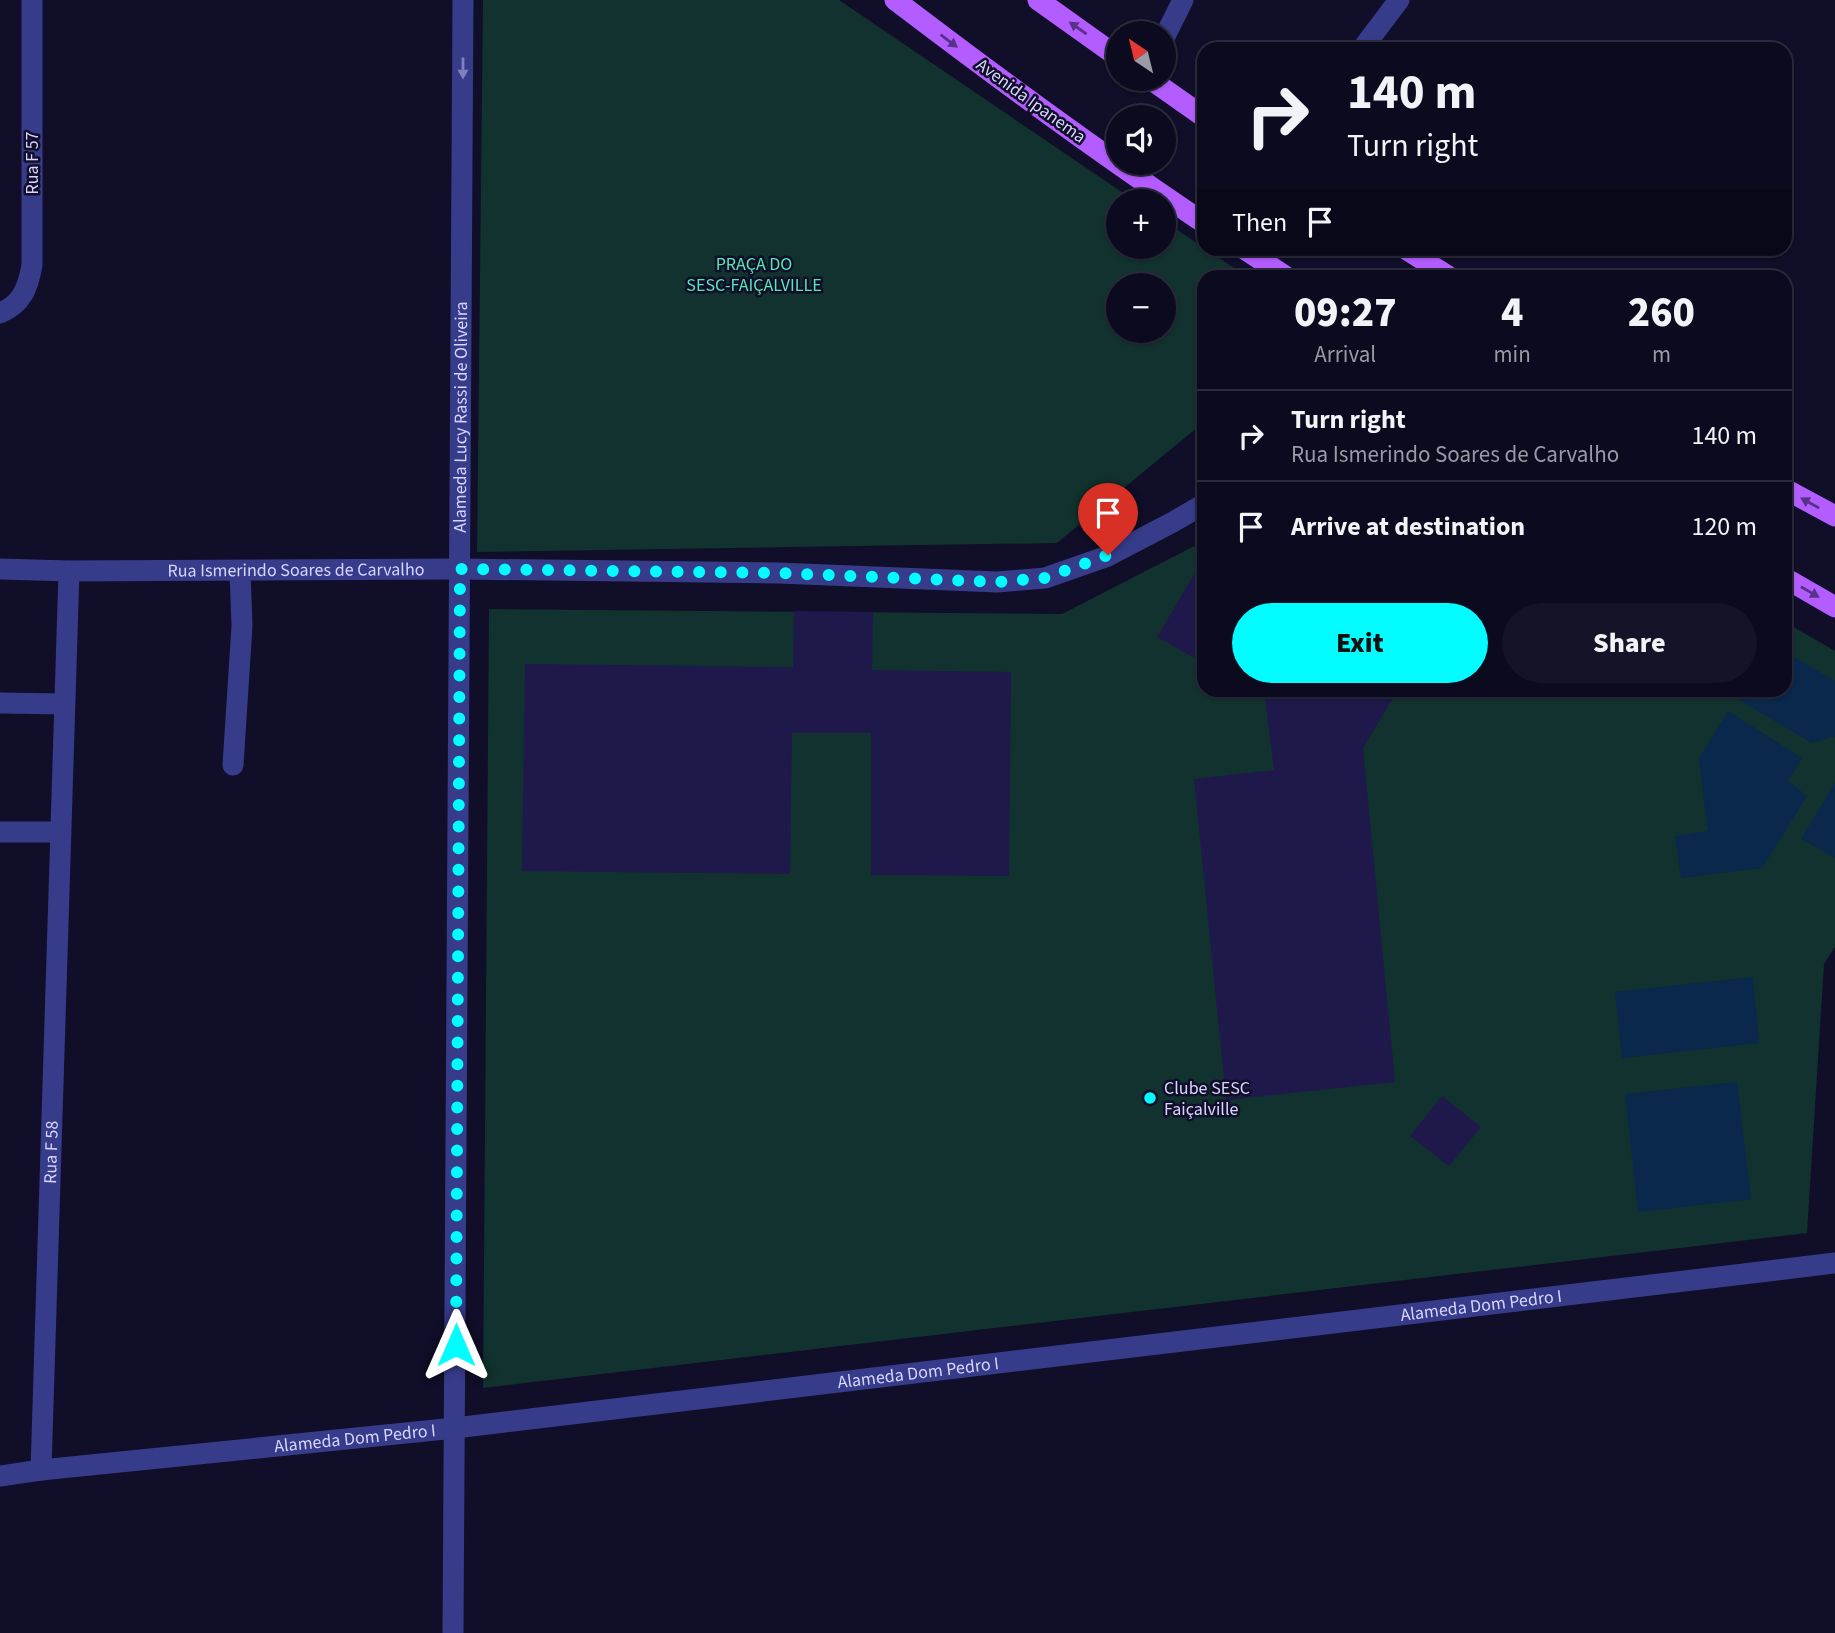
<!DOCTYPE html>
<html lang="en">
<head>
<meta charset="utf-8">
<style>
	:root { --surface:#0c0a1e; --page:#151327; --text:#f1f3f6; --muted:#9a9aa4; --line:#2c2b3c; --accent:#01fdff }
	body { margin:0; font-family:"Source Sans 3",sans-serif; background:var(--page); color:var(--text); height:100vh; display:flex; flex-direction:column; font-size:26px; white-space:nowrap }
	* { box-sizing:border-box; margin:0 }
	p { font-size:23px; color:var(--muted) }
	.icon { flex:none; width:38px; height:38px; fill:none; stroke:currentColor; stroke-width:2; stroke-linecap:round; stroke-linejoin:round }
	.map { position:relative; flex:1; overflow:hidden }
	.drawer { position:absolute; left:1197px; top:270px; width:595px; height:427px; display:flex; flex-direction:column; background:var(--surface); border-radius:21px; box-shadow:0 2px 5px #0004,0 0 0 2px var(--line) }
	.drawer>* { flex:none }
	.banner { position:absolute; left:1197px; top:42px; width:595px; height:214px; border-radius:21px; box-shadow:0 2px 5px #0004,0 0 0 2px var(--line); background:#0c0a1e; color:var(--text); overflow:hidden }
	.needle { width:46px; rotate:325deg }
	.buttons { position:absolute; left:1106px; top:21px; display:grid; gap:14px }
	.buttons a { display:grid; place-items:center; width:70px; height:70px; border-radius:50%; background:var(--surface); box-shadow:0 2px 5px #0004,0 0 0 2px var(--line); font-size:35px }
	.pin { position:absolute; display:grid; place-items:center; width:60px; height:60px; color:#fff; margin:-72px -30px; border-radius:50% 50% 50% 0; rotate:-45deg; box-shadow:0 0 7px #0007 }
	.pin .icon { rotate:45deg }
	.me { position:absolute; width:77px; margin:-38px; rotate:0deg; stroke-linejoin:round; filter:drop-shadow(0 0 5px #0008) }
	.turn { display:flex; align-items:center; gap:24px; height:147px; padding:0 35px; font-size:32px }
	.turn .icon { width:91px; height:91px; stroke-width:2.5 }
	.turn b { display:block; font-size:49px; line-height:60px }
	.then { display:flex; align-items:center; height:66px; padding:0 35px; background:#0003; gap:14px; font-size:26px }
	.eta { display:flex; justify-content:space-evenly; align-items:center; height:119px; text-align:center }
	.eta b { font-size:42px; font-weight:800; line-height:49px }
	.button { display:flex; gap:14px; margin-top:auto; padding:14px 35px }
	.button a { flex:1; height:80px; border-radius:42px; background:var(--accent); color:#111; font-size:28px; font-weight:800; line-height:80px; text-align:center }
	.button a+a { background:var(--page); color:var(--text) }
	ul { padding:0; list-style:none }
	li { display:flex; align-items:center; gap:21px; height:91px; padding:0 35px; border-top:2px solid var(--line) }
	li div { flex:1 }
	li b { display:block; font-size:26px }
	li em { font-style:normal }
	.map>svg:first-child { display:block }
	.green { fill:#11322e; fill-rule:evenodd }
	.water { fill:#09284c }
	.building { fill:#1e194a }
	.lines { fill:none; stroke-linecap:round; stroke-linejoin:round }
	.minor { stroke:#363b8a; stroke-width:21 }
	.major { stroke:#b35cff; stroke-width:21 }
	.oneway { fill:#593189 }
	.oneway2 { fill:#7e80bf }
	.route { stroke:#01fdff; stroke-width:12; stroke-dasharray:0 21.6 }
	.poi-dot { fill:#01fdff; stroke:#100e28; stroke-width:2.5 }
	.labels { text-anchor:middle; dominant-baseline:central; stroke-width:5; stroke-linejoin:round; paint-order:stroke }
	.street-label { font-size:18px; fill:#d6d5ff; stroke:#100e28 }
	.park-label { font-size:18px; fill:#59e7b6; stroke:#100e28 }
	.poi-label { font-size:18px; fill:#d6d5ff; stroke:#100e28; text-anchor:start }
</style>
</head>
<body>
<div class="map">
<svg width="1835" height="1633" viewBox="0 0 1835 1633">
	<rect width="100%" height="100%" fill="#100e28"/>
	<g class="green">
		<path d="M483,0H839L1135,201H1118V247H1164V221L1246,276H1204V422L1057,543L477,552ZM1164,285V331H1118V285Z"/>
		<path d="M1204,541V690H1785V622L1835,651V947L1824,964L1807,1233L483,1388L489,609L1062,614Z"/>
	</g>
	<g class="water">
		<path d="M1785,652L1835,681V736L1812,743L1736,698L1741,690H1785Z"/>
		<path d="M1728,711L1802,758L1788,781L1807,796L1762,868L1681,878L1675,836L1708,831L1699,759Z"/>
		<path d="M1835,783V858L1801,839Z"/>
		<path d="M1753,977L1759,1043L1622,1058L1615,992Z"/>
		<path d="M1737,1082L1751,1199L1638,1212L1625,1094Z"/>
	</g>
	<g class="building">
		<path d="M1199,566L1204,569V663L1157,637Z"/>
		<path d="M794,611L873,612L872,670L1011,672L1009,876L871,875V733H792L790,874L522,871L525,664L793,667Z"/>
		<path d="M1251,690H1398L1363,748L1395,1082L1226,1100L1194,779L1274,770L1265,698Z"/>
		<path d="M1442,1096L1481,1127L1449,1166L1410,1136Z"/>
	</g>
	<g class="lines">
		<g class="minor">
			<path d="M1164,38L1183,0"/>
			<path d="M1362,49L1399,0"/>
			<path d="M0,313C22,304 28,288 32,265V0"/>
			<path id="s1" d="M0,569L69,571L459,569L779,573L997,582L1045,578L1108,556L1173,522L1204,504"/>
			<path d="M0,703L64,704"/>
			<path d="M233,765L242,626L240,571"/>
			<path d="M0,832H60"/>
			<path id="s2" d="M41,1470L69,571"/>
			<path id="s3" d="M0,1476L41,1470L455,1428L1835,1263"/>
			<path id="s4" d="M453,1633L463,0"/>
		</g>
		<g class="major">
			<path d="M895,0C996,77 1098,152 1204,223"/>
			<path d="M1038,0L1118,57"/>
			<path d="M1150,79L1204,117"/>
			<path d="M1243,248L1285,276"/>
			<path d="M1404,248L1448,276"/>
			<path d="M1785,489L1835,516"/>
			<path d="M1785,578L1835,607"/>
		</g>
	</g>
	<defs><path id="oneway-solid" d="M-6-.8H1V-3.2L6.5 0L1 3.2V.8H-6Z" transform="scale(1.75)"/></defs>
	<g class="oneway">
		<use href="#oneway-solid" transform="translate(1078 28) rotate(-145)"/>
		<use href="#oneway-solid" transform="translate(949 41) rotate(37)"/>
		<use href="#oneway-solid" transform="translate(1810 503) rotate(-151)"/>
		<use href="#oneway-solid" transform="translate(1810 592) rotate(30)"/>
	</g>
	<use class="oneway2" href="#oneway-solid" transform="translate(463 68) rotate(90)"/>
	<g class="lines">
		<path class="route" d="M456,1345L460,569L779,573L997,582L1045,578L1108,555"/>
	</g>
	<circle class="poi-dot" cx="1150" cy="1098" r="7"/>
	<g class="labels">
		<g class="street-label">
			<text transform="translate(1031 101) rotate(36)">Avenida Ipanema</text>
			<text transform="translate(32 163) rotate(-90)">Rua F 57</text>
			<text stroke="none"><textPath href="#s4" startOffset="1216">Alameda Lucy Rassi de Oliveira</textPath></text>
			<text stroke="none"><textPath href="#s1" startOffset="296">Rua Ismerindo Soares de Carvalho</textPath></text>
			<text stroke="none"><textPath href="#s2" startOffset="318">Rua F 58</textPath></text>
			<text stroke="none"><textPath href="#s3" startOffset="1491">Alameda Dom Pedro I</textPath></text>
			<text stroke="none"><textPath href="#s3" startOffset="924">Alameda Dom Pedro I</textPath></text>
			<text stroke="none"><textPath href="#s3" startOffset="357">Alameda Dom Pedro I</textPath></text>
		</g>
		<g class="park-label">
			<text x="754" y="264">PRAÇA DO<tspan x="754" dy="21">SESC-FAIÇALVILLE</tspan></text>
		</g>
		<g class="poi-label">
			<text x="1164" y="1088">Clube SESC<tspan x="1164" dy="21">Faiçalville</tspan></text>
		</g>
	</g>
</svg>
<div class="buttons">
<a><svg class="needle" viewBox="-14 -14 28 28"><path d="M0-13l5 13h-10z" fill="#e53935"/><path d="M0 13l5-13h-10z" fill="#9a9aa4"/></svg></a>
<a><svg class="icon" aria-label="sound" viewBox="0 0 24 24"><path d="M4 9h4l5-4v14l-5-4H4zM17 9q2 3 0 6"/></svg></a>
<a>+</a>
<a>−</a>
</div>
<div class="pin" style="left:1108px;top:555px;background:#d93025"><svg class="icon" aria-label="arrive" viewBox="0 0 24 24"><path d="M6 21V4h12l-3 4 3 4H6"/></svg></div>
<svg class="me" style="left:456px;top:1345px" viewBox="-20 -20 40 40"><path d="M0-17L14 15 0 8-14 15z" fill="#01fdff" stroke="#fff" stroke-width="4"/></svg>
<div class="banner">
<div class="turn"><svg class="icon" aria-label="right" viewBox="0 0 24 24"><path d="M7 20v-9h11M14 6l5 5-5 5"/></svg><div><b>140 m</b>Turn right</div></div>
<div class="then">Then<svg class="icon" aria-label="arrive" viewBox="0 0 24 24"><path d="M6 21V4h12l-3 4 3 4H6"/></svg></div>
</div>
<section class="drawer">
<div class="eta">
<div><b>09:27</b><p>Arrival</p></div>
<div><b>4</b><p>min</p></div>
<div><b>260</b><p>m</p></div>
</div>
<ul>
<li><svg class="icon" aria-label="right" viewBox="0 0 24 24"><path d="M7 20v-9h11M14 6l5 5-5 5"/></svg><div><b>Turn right</b><p>Rua Ismerindo Soares de Carvalho</p></div><em>140 m</em></li>
<li><svg class="icon" aria-label="arrive" viewBox="0 0 24 24"><path d="M6 21V4h12l-3 4 3 4H6"/></svg><div><b>Arrive at destination</b></div><em>120 m</em></li>
</ul>
<div class="button"><a>Exit</a><a>Share</a></div>
</section>
</div>
</body>
</html>
